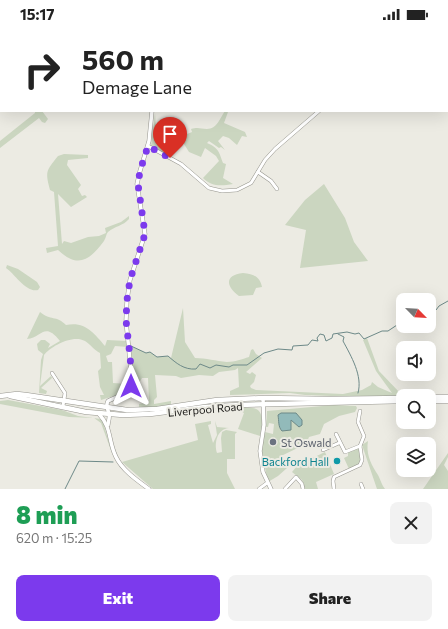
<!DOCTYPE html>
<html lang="en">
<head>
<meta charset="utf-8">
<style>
	:root { --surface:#fff; --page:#f2f2f2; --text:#222; --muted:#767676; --accent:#7c3aed }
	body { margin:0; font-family:Commissioner,sans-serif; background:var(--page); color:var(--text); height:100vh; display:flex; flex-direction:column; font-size:15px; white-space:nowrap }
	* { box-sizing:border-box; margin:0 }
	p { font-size:13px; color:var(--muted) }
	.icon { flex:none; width:22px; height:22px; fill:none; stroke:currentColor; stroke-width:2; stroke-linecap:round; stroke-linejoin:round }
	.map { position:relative; height:461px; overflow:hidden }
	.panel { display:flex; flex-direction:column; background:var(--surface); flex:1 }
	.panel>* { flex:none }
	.banner { position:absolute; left:0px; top:0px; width:448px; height:84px; box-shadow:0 4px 16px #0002; background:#fff; color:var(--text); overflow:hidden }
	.needle { width:26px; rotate:114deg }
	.fabs { position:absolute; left:396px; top:265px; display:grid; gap:8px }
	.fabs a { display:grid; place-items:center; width:40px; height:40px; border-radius:8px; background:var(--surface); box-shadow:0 4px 16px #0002; font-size:20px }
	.pin { position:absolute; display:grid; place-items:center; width:34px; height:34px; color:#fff; margin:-41px -17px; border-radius:50% 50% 50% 0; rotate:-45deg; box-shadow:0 0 4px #0007 }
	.pin .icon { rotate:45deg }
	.me { position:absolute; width:44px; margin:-22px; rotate:0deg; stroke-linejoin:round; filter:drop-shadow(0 0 3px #0008) }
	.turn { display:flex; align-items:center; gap:14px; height:84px; padding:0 16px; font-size:18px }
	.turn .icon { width:52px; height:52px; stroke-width:2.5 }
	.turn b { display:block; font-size:28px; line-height:34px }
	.round { display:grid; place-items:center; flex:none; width:42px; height:42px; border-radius:8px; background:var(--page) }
	.summary { display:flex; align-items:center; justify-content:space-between; height:68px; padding:0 16px }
	h1 { font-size:24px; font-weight:800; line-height:30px; color:#1e9e55 }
	.action { display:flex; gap:8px; margin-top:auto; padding:8px 16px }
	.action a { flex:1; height:46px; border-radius:8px; background:var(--accent); color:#fff; font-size:16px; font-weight:800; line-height:46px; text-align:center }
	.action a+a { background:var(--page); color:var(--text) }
	.status { display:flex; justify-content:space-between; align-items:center; height:28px; padding:0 20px; background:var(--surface); direction:ltr }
	.status svg { height:11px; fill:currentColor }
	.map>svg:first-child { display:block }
	.green { fill:#cbd6c0 }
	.water { fill:#92baba; stroke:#6d8988 }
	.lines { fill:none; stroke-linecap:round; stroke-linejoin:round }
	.stream { stroke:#6d8988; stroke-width:1 }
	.minor-casing { stroke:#96958e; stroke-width:4 }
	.tertiary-casing { stroke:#96958e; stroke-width:4.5 }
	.trunk-casing { stroke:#96958e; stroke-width:5.5 }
	.minor { stroke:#fff; stroke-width:3 }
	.tertiary { stroke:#fff; stroke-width:3.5 }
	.trunk { stroke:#fff; stroke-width:4.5 }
	.rail-casing { stroke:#85847f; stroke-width:2.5 }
	.rail { stroke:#ecebe3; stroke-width:1; stroke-dasharray:3; stroke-linecap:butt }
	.route { stroke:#7c3aed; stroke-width:7; stroke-dasharray:0 12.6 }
	.worship-dot { fill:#6b7280; stroke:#ecebe3; stroke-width:1.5 }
	.culture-dot { fill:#0f9aa8; stroke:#ecebe3; stroke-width:1.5 }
	.labels { text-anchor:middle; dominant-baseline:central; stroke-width:4; stroke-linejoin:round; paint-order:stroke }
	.street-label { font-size:11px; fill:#181715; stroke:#ecebe3 }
	.worship-label { font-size:11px; fill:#5b616d; stroke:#ecebe3; text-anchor:start }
	.culture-label { font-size:11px; fill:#0d838f; stroke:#ecebe3; text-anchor:end }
</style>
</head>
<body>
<div class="status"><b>15:17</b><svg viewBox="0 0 49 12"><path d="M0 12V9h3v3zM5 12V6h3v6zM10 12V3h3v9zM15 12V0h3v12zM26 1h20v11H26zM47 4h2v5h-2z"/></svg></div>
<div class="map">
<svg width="448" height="461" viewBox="0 0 448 461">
	<rect width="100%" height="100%" fill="#ecebe3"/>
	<g class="green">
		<path d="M0,0H135L1,1L0,34Z"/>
		<path d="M35,83H42L48,91L45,95L42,94L39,90L0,120V113L35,85Z"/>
		<path d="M225,83L228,84L224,95L245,104L247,109L242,108L237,117L229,110L223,108L218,113L225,122L221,119L219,120L209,113L207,115C219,120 219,124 223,135L226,136L223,150L233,156C221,158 212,159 203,150L219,133L216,128L205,120L201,129L189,124L179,108L180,106L182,108L192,104L191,101C199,99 200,101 207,101C217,101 220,90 225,83Z"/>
		<path d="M155,85L157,115L161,120L170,126L169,128L151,118Z"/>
		<path d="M64,126L88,127V130L68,132L67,137L81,157L78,161L82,168L85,167L87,169L71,179L58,166L62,216L64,213L71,215L88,209L99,208L106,205L105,200L121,194L129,188V191C123,198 115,198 108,204C106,206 106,210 104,213C90,232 78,241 58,222L47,225L46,220L58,218L54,164L50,162C45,143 46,143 58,128Z"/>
		<path d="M324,156L345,190L354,214L368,233L300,240L306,202L285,197L305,172Z"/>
		<path d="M7,237L18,241L37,254L40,259L38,262C26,265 15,246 6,240Z"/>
		<path d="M243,245C254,246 260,249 262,259L256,260L253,267L239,268C226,259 224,247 243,245Z"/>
		<path d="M183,280L185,314L195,330C206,330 216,333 227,334C235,334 242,331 249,329L251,322L253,321L256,326L262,330L246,344L250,346L252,344L256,347L254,354L250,358L251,360L256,362L343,366L362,362L371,357L372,354L378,359L392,365L376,343L363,312L367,310L379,343L401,366H434L433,367L424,368H331L305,367L290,365L230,367V363L239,359L238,340L235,342L219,344L213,348L199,347L181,350L176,348L155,347L157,369L154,372V376L171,373V377L158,379H139V376L149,374L148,350H142L139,355L133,354L131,318L146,325L150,324L157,329L168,328L171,330Z"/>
		<path d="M40,284C51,293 56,287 66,297C85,293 94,305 105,318L107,312L127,313L128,319L115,318L111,326L106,328L108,334H112L113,355L128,356L127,359L117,367L101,372L100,367H104L100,359L98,343L101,340L100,325C94,322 90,316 85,313C73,306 51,318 44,327L40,358L51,348L52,350L41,360L47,363L46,366L39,365L41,332L43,326L38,322L37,316L41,312H45L50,316L48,320L60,313C44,293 42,310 27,311Z"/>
		<path d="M8,372L62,382L78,388L101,391L103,394L113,428L101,395L94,390L69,389L0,376V373Z"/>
		<path d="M334,377L356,378L357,380L355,384L339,388L324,396L320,406L309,409L306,416L281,428L280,436L287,440L278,448L268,454L261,421L265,404L273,406L274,396L269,395L268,399H266L267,383Z"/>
		<path d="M239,379C244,380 248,379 252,380C266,381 262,400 260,408L238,401L244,385L239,382H230L228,380Z"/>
		<path d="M211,393V396L208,397L213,415L217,407L215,393L217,399L229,400C217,401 214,415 217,425L222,424L221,410L222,404L226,402L237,404L235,406V431H227V445L235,461H153L122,434L198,412L195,396Z"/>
		<path d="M368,413C366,425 370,434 376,444C380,449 381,456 385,461H377L362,417Z"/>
		<path d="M358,419L361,429L360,436L349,441L344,430L348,428V424Z"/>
		<path d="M325,424L334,446L316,454L318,461H305L302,452L292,444L298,437Z"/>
		<path d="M448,425V429L444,437L448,443V461H423Z"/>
	</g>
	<path class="water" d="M281,385H296L302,392V397L299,399L291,392V402L282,403C278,399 279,393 278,387Z"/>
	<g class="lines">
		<g class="stream">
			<path d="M429,281L436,282L439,278L448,273"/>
			<path d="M338,306L344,309L343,313C351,328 363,348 358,365"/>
			<path d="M131,318L146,325L150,324L157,329L168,328C176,335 184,342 196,341L200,336L210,340L216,337L229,339L233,337H247L264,325L278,321L292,322L293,318L308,317L312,312L318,313L317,310L320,306L324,307L326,313L332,310L333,306L347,304L355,306L359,305L364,311L382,303H388L403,293"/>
			<path d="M65,461L79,433L113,434"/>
		</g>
		<g class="minor-casing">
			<g id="minor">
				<path d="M424,1L425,0"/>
				<path d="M148,118L181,136L209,160L222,163L237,162L251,155L265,132L275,121L319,83"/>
				<path d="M258,144L271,153L277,161"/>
				<path d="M52,345L65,365L63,378"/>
				<path d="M336,406L345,424L360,418"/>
				<path d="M323,422L339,415"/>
				<path d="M361,456L363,461"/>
				<path d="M259,461L267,455"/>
				<path d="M285,461L296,449L302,456L303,461"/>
				<path d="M334,461L333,453L334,449L360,437L362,432L360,418L364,408L358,394L360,383"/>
			</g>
		</g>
		<g class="tertiary-casing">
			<g id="tertiary">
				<path d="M151,0V1"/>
				<path d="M263,370L264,397L260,423L263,444L271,461"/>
				<path d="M99,386C112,400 108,413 116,429C122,442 138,453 149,461"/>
				<path d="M108,397C108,394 110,390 109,386C108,380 105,379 108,373C118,368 129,366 132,353L126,293L127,272L130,252L145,206L137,156L140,143L149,113L152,83"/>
			</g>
		</g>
		<g class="trunk-casing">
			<g id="trunk">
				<path d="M0,368L17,366L26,367L127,382L157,381L217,372L263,370L330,371L403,370"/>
				<path d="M10,368L86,384L123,387L150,386L205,379L237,377L403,373"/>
				<path d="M429,369H448"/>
				<path d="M429,373H448"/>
			</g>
		</g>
		<use href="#minor" class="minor"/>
		<use href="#tertiary" class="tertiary"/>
		<use href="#trunk" class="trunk"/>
		<g class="rail-casing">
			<g id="rail">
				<path d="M236,1L244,0"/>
				<path d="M249,1L256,0"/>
				<path d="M0,34H1"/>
			</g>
		</g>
		<use href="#rail" class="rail"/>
	</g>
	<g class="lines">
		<path class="route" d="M131,358L132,353L130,328L126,292L127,272L130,252L145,206L138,156L140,143L148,118L170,130"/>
	</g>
	<circle class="worship-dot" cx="273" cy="414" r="4"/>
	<circle class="culture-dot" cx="337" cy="433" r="4"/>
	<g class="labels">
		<g class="street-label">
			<text transform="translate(205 381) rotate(-5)">Liverpool Road</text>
		</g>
		<g class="worship-label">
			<text x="281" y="414">St Oswald</text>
		</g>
		<g class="culture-label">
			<text x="329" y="433">Backford Hall</text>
		</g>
	</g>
</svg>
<div class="fabs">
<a><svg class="needle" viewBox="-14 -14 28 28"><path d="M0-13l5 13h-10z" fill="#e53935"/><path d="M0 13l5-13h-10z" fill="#767676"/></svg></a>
<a><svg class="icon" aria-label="sound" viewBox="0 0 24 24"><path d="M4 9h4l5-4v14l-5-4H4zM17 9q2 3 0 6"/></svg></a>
<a><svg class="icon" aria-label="search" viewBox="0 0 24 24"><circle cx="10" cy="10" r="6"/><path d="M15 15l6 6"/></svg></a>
<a><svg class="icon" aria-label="layers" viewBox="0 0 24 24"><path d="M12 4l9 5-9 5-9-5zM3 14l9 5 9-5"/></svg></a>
</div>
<div class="pin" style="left:170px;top:130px;background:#d93025"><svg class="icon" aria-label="arrive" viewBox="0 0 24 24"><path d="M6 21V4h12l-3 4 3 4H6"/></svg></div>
<svg class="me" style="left:131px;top:358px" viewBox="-20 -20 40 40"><path d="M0-17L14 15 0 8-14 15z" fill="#7c3aed" stroke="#fff" stroke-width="4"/></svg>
<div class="banner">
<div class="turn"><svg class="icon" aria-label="right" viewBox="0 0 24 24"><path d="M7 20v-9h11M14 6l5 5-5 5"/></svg><div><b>560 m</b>Demage Lane</div></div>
</div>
</div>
<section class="panel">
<div class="summary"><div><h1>8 min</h1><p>620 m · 15:25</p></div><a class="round"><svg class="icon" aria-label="close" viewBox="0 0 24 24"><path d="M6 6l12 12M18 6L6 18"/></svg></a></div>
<div class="action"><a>Exit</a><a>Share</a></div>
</section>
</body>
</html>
